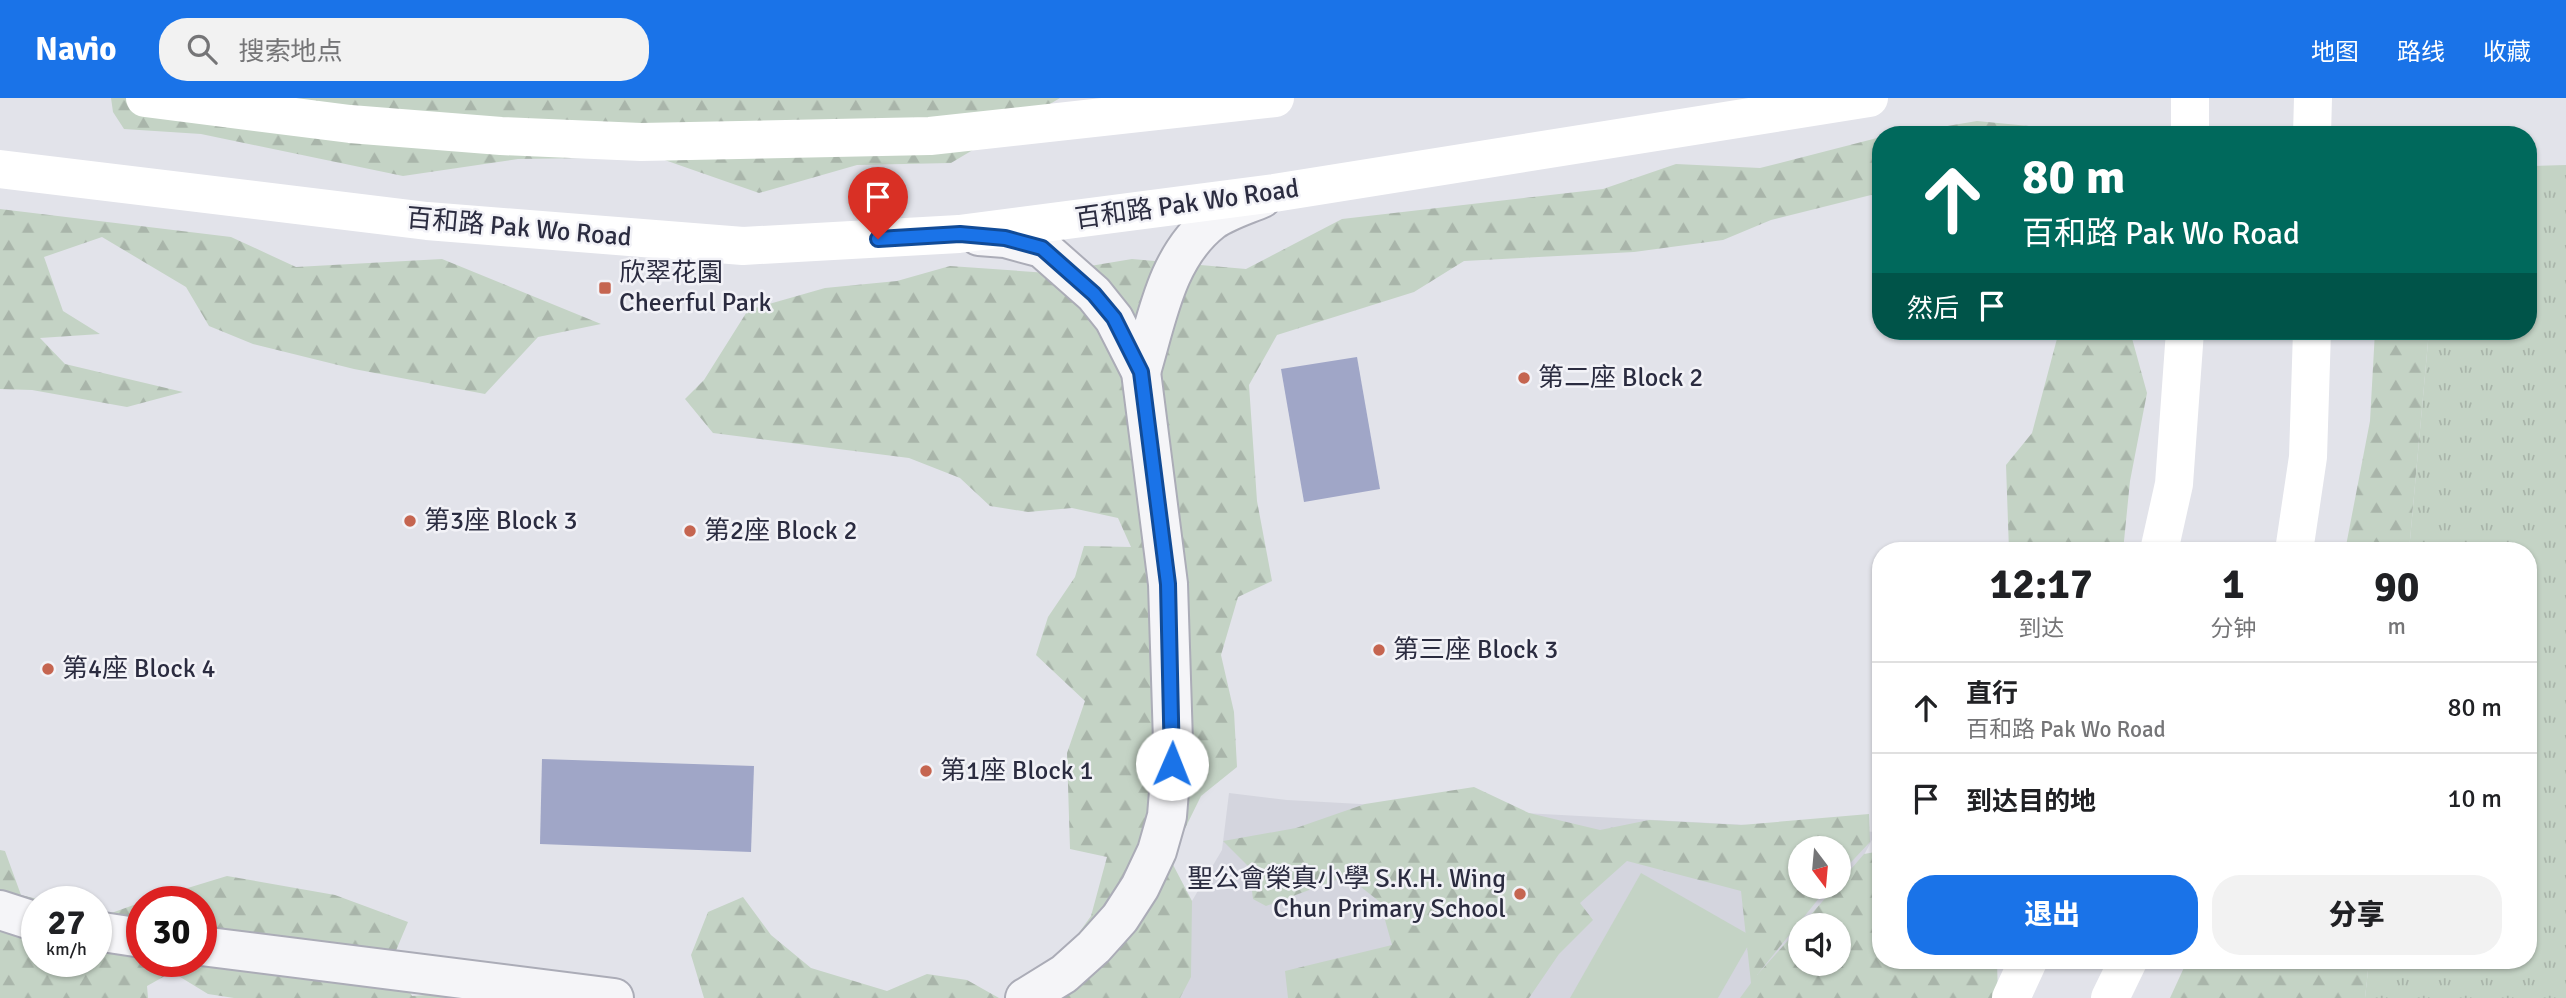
<!DOCTYPE html>
<html lang="zh">
<head>
<meta charset="utf-8">
<style>
	:root { --surface:#fff; --page:#f2f2f2; --text:#202124; --muted:#757577; --line:#e0e0e0; --accent:#1a73e8 }
	body { margin:0; font-family:Signika,"Noto Sans SC",sans-serif; background:var(--page); color:var(--text); height:100vh; display:flex; flex-direction:column; font-size:26px; white-space:nowrap }
	* { box-sizing:border-box; margin:0 }
	p { font-size:23px; color:var(--muted) }
	.icon { flex:none; width:38px; height:38px; fill:none; stroke:currentColor; stroke-width:2; stroke-linecap:round; stroke-linejoin:round }
	.map { position:relative; flex:1; overflow:hidden }
	.sheet { position:absolute; left:1872px; top:444px; width:665px; height:427px; display:flex; flex-direction:column; background:var(--surface); border-radius:28px; box-shadow:0 2px 5px #0004 }
	.sheet>* { flex:none }
	.hud { position:absolute; left:1872px; top:28px; width:665px; height:214px; border-radius:28px; box-shadow:0 2px 5px #0004; background:#00695c; color:#fff; overflow:hidden }
	.needle { width:46px; rotate:164deg }
	.controls { position:absolute; left:1788px; top:738px; display:grid; gap:14px }
	.controls a { display:grid; place-items:center; width:63px; height:63px; border-radius:50%; background:var(--surface); box-shadow:0 2px 5px #0004; font-size:35px }
	.speed { position:absolute; left:21px; top:788px; display:flex; gap:14px; font-size:35px; font-weight:700; text-align:center }
	.speed>* { display:grid; place-content:center; width:91px; height:91px; border-radius:50%; background:var(--surface); box-shadow:0 2px 5px #0004; line-height:1 }
	.speed small { font-size:18px; font-weight:400 }
	.speed .limit { border:10px solid #d22; background:#fff; color:#111 }
	.pin { position:absolute; display:grid; place-items:center; width:60px; height:60px; color:#fff; margin:-72px -30px; border-radius:50% 50% 50% 0; rotate:-45deg; box-shadow:0 0 7px #0007 }
	.pin .icon { rotate:45deg }
	.me { position:absolute; width:77px; margin:-38px; rotate:1deg; stroke-linejoin:round; filter:drop-shadow(0 0 5px #0008) }
	.turn { display:flex; align-items:center; gap:24px; height:147px; padding:0 35px; font-size:32px }
	.turn .icon { width:91px; height:91px; stroke-width:2.5 }
	.turn b { display:block; font-size:49px; line-height:60px }
	.then { display:flex; align-items:center; height:66px; padding:0 35px; background:#0003; gap:14px; font-size:26px }
	.eta { display:flex; justify-content:space-evenly; align-items:center; height:119px; text-align:center }
	.eta b { font-size:42px; font-weight:800; line-height:49px }
	.cta { display:flex; gap:14px; margin-top:auto; padding:14px 35px }
	.cta a { flex:1; height:80px; border-radius:28px; background:var(--accent); color:#fff; font-size:28px; font-weight:800; line-height:80px; text-align:center }
	.cta a+a { background:var(--page); color:var(--text) }
	ul { padding:0; list-style:none }
	li { display:flex; align-items:center; gap:21px; height:91px; padding:0 35px; border-top:2px solid var(--line) }
	li div { flex:1 }
	li b { display:block; font-size:26px }
	li em { font-style:normal }
	header { display:flex; align-items:center; gap:42px; box-sizing:border-box; height:98px; padding:0 35px; background:var(--accent); color:#fff }
	header strong { font-size:33px }
	nav { display:flex; gap:38px; margin-inline-start:auto; font-size:24px }
	.search { width:490px; height:63px; background:var(--page); display:flex; align-items:center; gap:18px; box-sizing:border-box; padding:0 24px; border-radius:28px; color:var(--muted); font-size:26px }
	.map>svg:first-child { display:block }
	.built { fill:#d4d5de; fill-rule:evenodd }
	.green { fill:#c4d3c5 }
	.forest { fill:url(#forest-firs) }
	.park { fill:url(#park-tufts) }
	.water { fill:#a0a6c7 }
	.lines { fill:none; stroke-linecap:round; stroke-linejoin:round }
	.street-casing { stroke:#abacb7; stroke-width:42 }
	.street { stroke:#f5f5f8; stroke-width:38 }
	.secondary { stroke:#fff; stroke-width:38 }
	.route-casing { stroke:#114b97; stroke-width:18 }
	.route { stroke:#1a73e8; stroke-width:12 }
	.poi-dot { fill:#c56550; stroke:#f2f2f7; stroke-width:2.5 }
	.labels { text-anchor:middle; dominant-baseline:central; stroke-width:5; stroke-linejoin:round; paint-order:stroke }
	.street-label { font-size:26px; fill:#2b2c40; stroke:#f2f2f7 }
	.poi-label { font-size:26px; fill:#2b2c40; stroke:#f2f2f7; text-anchor:start }
</style>
</head>
<body>
<header>
<strong>Navio</strong>
<div class="search"><svg class="icon" aria-label="search" viewBox="0 0 24 24"><circle cx="10" cy="10" r="6"/><path d="M15 15l6 6"/></svg>搜索地点</div>
<nav><a>地图</a><a>路线</a><a>收藏</a></nav>
</header>
<div class="map">
<svg width="2566" height="900" viewBox="0 0 2566 900">
	<defs>
		<pattern id="forest-firs" width="22" height="20" patternUnits="userSpaceOnUse" patternTransform="scale(1.75)"><rect width="22" height="20" fill="#c4d3c5"/><path d="M5 1l3.5 6h-7zM16 11l3.5 6h-7z" fill="#a9b5aa"/></pattern>
		<pattern id="park-tufts" width="24" height="20" patternUnits="userSpaceOnUse" patternTransform="scale(1.75)"><rect width="24" height="20" fill="#c4d3c5"/><path d="M3 7l-1-3M5 7V3M7 7l1-3M15 17l-1-3M17 17v-4M19 17l1-3" fill="none" stroke="#a9b5aa"/></pattern>
	</defs>
	<rect width="100%" height="100%" fill="#e2e3ea"/>
	<path class="built" d="M1229,695L1287,702L1876,734L1827,828H1801V866L1790,900H1105L1192,803L1222,752ZM1801,751H1839V789H1801Z"/>
	<path class="green" d="M1641,775L1753,839L1718,900H1570Z"/>
	<g class="forest">
		<path d="M111,0H1060L951,65L857,67L759,95L656,59L518,61L403,78L201,36L124,31L113,14Z"/>
		<path d="M1977,23L2080,33L2082,37H1894Z"/>
		<path d="M1881,39V98L1871,97L1771,122L1723,142L1634,154L1464,163L1414,194L1277,237L1249,287L1257,403L1272,483L1238,499L1221,557L1234,614L1237,669L1201,698L1170,761L1192,803L1191,879L1180,900H1015L1053,871L1091,818L1107,759L1070,751L1067,655L1085,603L1036,557L1048,519L1075,479L1084,448L1131,449L1118,420L1072,410L1028,414L990,408L960,380L909,360L713,335L685,301L704,282L748,212L825,190L897,183L950,168L1048,175L1132,161L1246,171L1342,121L1603,91L1676,66L1760,70Z"/>
		<path d="M0,111L231,139L296,169L442,161L601,226L538,239L485,296L354,271L253,246L209,228L186,189L102,139L44,159L63,213L100,236L40,240L65,266L183,294L127,309L32,292L0,291Z"/>
		<path d="M2059,233H2130L2147,295L2130,383L2123,453H2009L2006,367L2032,335Z"/>
		<path d="M2375,233H2429L2409,453H2345L2370,323Z"/>
		<path d="M1474,689L1529,715L1600,732L1649,722L1741,727L1869,716L1870,744L1839,777V751H1801V789H1828L1757,877L1801,828V866H1839V828H1801L1835,789H1839V785L1864,756L1881,753V863H1997L1998,900H1740L1751,885L1741,793L1627,763L1580,805L1593,822L1559,856L1529,900H1288L1285,873L1392,847L1380,804L1347,778L1266,808L1253,801L1249,769L1223,743L1296,730L1365,706Z"/>
		<path d="M0,752L5,753L21,797L45,803H37V863H96V816L103,818L142,804V863H201V803H145L227,778L335,797L408,824L392,862L412,898L440,896L448,900H234L208,896L172,874L147,888L148,900H0Z"/>
		<path d="M743,799L771,837L811,870L887,893L927,876L967,882L999,900H704L691,857L708,814Z"/>
		<path d="M2187,863H2369L2365,900H2170Z"/>
	</g>
	<path class="park" d="M2566,67V900H2365L2369,863H2529V453H2409L2429,233H2529V68Z"/>
	<g class="water">
		<path d="M1357,259L1380,391L1304,404L1281,271Z"/>
		<path d="M542,661L754,668L751,754L540,746Z"/>
	</g>
	<g class="lines">
		<g class="street-casing">
			<g id="street">
				<path d="M979,138L1005,140L1042,150L1094,196L1114,221L1141,274L1168,486L1173,644L1167,718L1157,753L1140,789L1120,820L1094,849L1064,876L1025,900"/>
				<path d="M1141,274C1157,221 1166,159 1212,123C1226,113 1246,107 1262,100"/>
				<path d="M0,812L37,824"/>
				<path d="M96,833L142,840"/>
				<path d="M201,848L614,900"/>
			</g>
		</g>
		<use href="#street" class="street"/>
		<g class="secondary">
			<path d="M145,0L350,26L501,38L641,44L930,38L1275,0"/>
			<path d="M2190,37V0"/>
			<path d="M2312,37L2313,0"/>
			<path d="M0,71L427,123L743,148L959,136L1274,95L1869,0"/>
			<path d="M2159,453L2174,386L2185,233"/>
			<path d="M2294,453L2308,359L2312,233"/>
			<path d="M2011,900L2028,863"/>
			<path d="M2110,900L2128,863"/>
		</g>
	</g>
	<g class="lines">
		<g class="route-casing">
			<path id="route" d="M878,141L960,136L1005,140L1042,150L1094,196L1114,220L1141,274L1168,486L1172,666"/>
		</g>
		<use href="#route" class="route"/>
	</g>
	<g class="poi-dot">
		<rect x="598" y="183" width="14" height="14" rx="3.5"/>
		<circle cx="1524" cy="280" r="7"/>
		<circle cx="410" cy="423" r="7"/>
		<circle cx="690" cy="433" r="7"/>
		<circle cx="1379" cy="552" r="7"/>
		<circle cx="48" cy="571" r="7"/>
		<circle cx="926" cy="673" r="7"/>
		<circle cx="1520" cy="796" r="7"/>
	</g>
	<g class="labels">
		<g class="street-label">
			<text transform="translate(1187 106) rotate(-8)">百和路 Pak Wo Road</text>
			<text transform="translate(519 130) rotate(5)">百和路 Pak Wo Road</text>
		</g>
		<g class="poi-label">
			<text x="619" y="175">欣翠花園<tspan x="619" dy="30">Cheerful Park</tspan></text>
			<text x="1538" y="280">第二座 Block 2</text>
			<text x="424" y="423">第3座 Block 3</text>
			<text x="704" y="433">第2座 Block 2</text>
			<text x="1393" y="552">第三座 Block 3</text>
			<text x="62" y="571">第4座 Block 4</text>
			<text x="940" y="673">第1座 Block 1</text>
			<text x="1506" y="781" text-anchor="end">聖公會榮真小學 S.K.H. Wing<tspan x="1506" dy="30">Chun Primary School</tspan></text>
		</g>
	</g>
</svg>
<div class="controls">
<a><svg class="needle" viewBox="-14 -14 28 28"><path d="M0-13l5 13h-10z" fill="#e53935"/><path d="M0 13l5-13h-10z" fill="#757577"/></svg></a>
<a><svg class="icon" aria-label="sound" viewBox="0 0 24 24"><path d="M4 9h4l5-4v14l-5-4H4zM17 9q2 3 0 6"/></svg></a>
</div>
<div class="speed"><div>27<small>km/h</small></div><div class="limit">30</div></div>
<div class="pin" style="left:878px;top:141px;background:#d93025"><svg class="icon" aria-label="arrive" viewBox="0 0 24 24"><path d="M6 21V4h12l-3 4 3 4H6"/></svg></div>
<svg class="me" style="left:1172px;top:666px" viewBox="-20 -20 40 40"><circle r="19" fill="#fff"/><path d="M0-13L10 11 0 6-10 11z" fill="#1a73e8"/></svg>
<div class="hud">
<div class="turn"><svg class="icon" aria-label="ahead" viewBox="0 0 24 24"><path d="M12 20V5M6 11l6-6 6 6"/></svg><div><b>80 m</b>百和路 Pak Wo Road</div></div>
<div class="then">然后<svg class="icon" aria-label="arrive" viewBox="0 0 24 24"><path d="M6 21V4h12l-3 4 3 4H6"/></svg></div>
</div>
<section class="sheet">
<div class="eta">
<div><b>12:17</b><p>到达</p></div>
<div><b>1</b><p>分钟</p></div>
<div><b>90</b><p>m</p></div>
</div>
<ul>
<li><svg class="icon" aria-label="ahead" viewBox="0 0 24 24"><path d="M12 20V5M6 11l6-6 6 6"/></svg><div><b>直行</b><p>百和路 Pak Wo Road</p></div><em>80 m</em></li>
<li><svg class="icon" aria-label="arrive" viewBox="0 0 24 24"><path d="M6 21V4h12l-3 4 3 4H6"/></svg><div><b>到达目的地</b></div><em>10 m</em></li>
</ul>
<div class="cta"><a>退出</a><a>分享</a></div>
</section>
</div>
</body>
</html>
